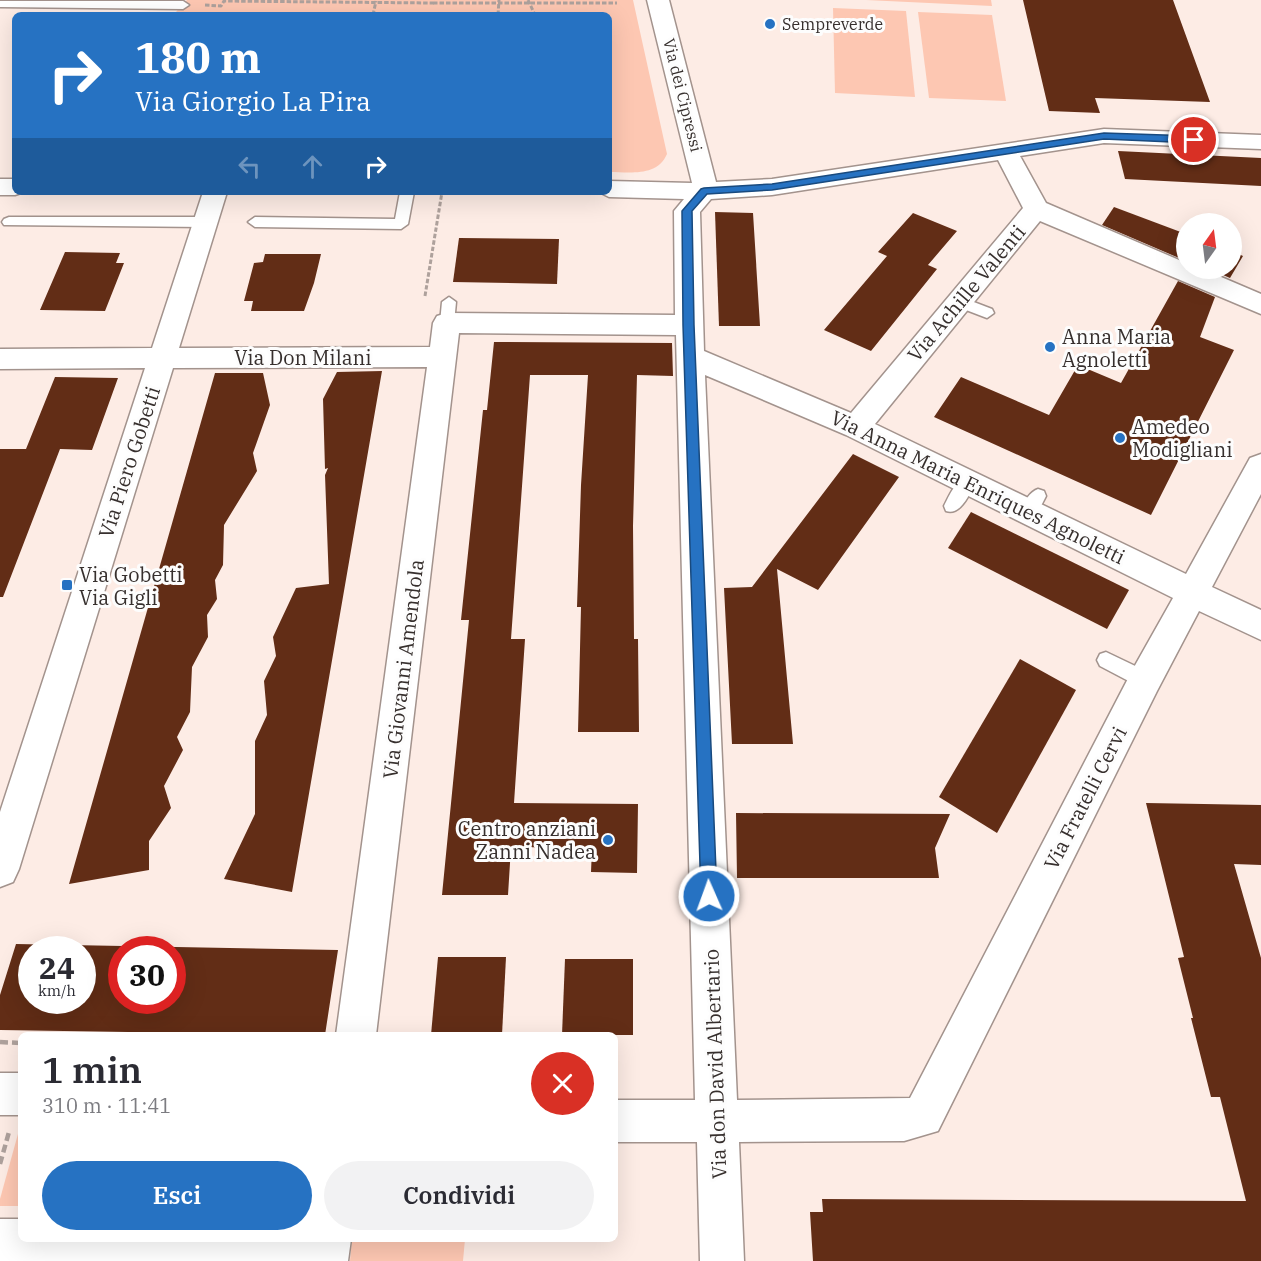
<!DOCTYPE html>
<html lang="it">
<head>
<meta charset="utf-8">
<style>
	:root { --surface:#fff; --page:#f2f2f3; --text:#2b2b33; --muted:#7c7c81; --accent:#2672c2 }
	body { margin:0; font-family:"IBM Plex Serif",serif; background:var(--page); color:var(--text); height:100vh; display:flex; flex-direction:column; font-size:22px; white-space:nowrap }
	* { box-sizing:border-box; margin:0 }
	p { font-size:20px; color:var(--muted) }
	.icon { flex:none; width:33px; height:33px; fill:none; stroke:currentColor; stroke-width:2; stroke-linecap:round; stroke-linejoin:round }
	.map { position:relative; flex:1; overflow:hidden }
	.details { position:absolute; left:18px; top:1032px; width:600px; height:210px; display:flex; flex-direction:column; background:var(--surface); border-radius:9px; box-shadow:0 6px 24px #0002 }
	.details>* { flex:none }
	.guide { position:absolute; left:12px; top:12px; width:600px; height:183px; border-radius:9px; box-shadow:0 6px 24px #0002; background:#2672c2; color:#fff; overflow:hidden }
	.needle { width:39px; rotate:14deg }
	.tools { position:absolute; left:1176px; top:213px; display:grid; gap:12px }
	.tools a { display:grid; place-items:center; width:66px; height:66px; border-radius:50%; background:var(--surface); box-shadow:0 6px 24px #0002; font-size:30px }
	.speed { position:absolute; left:18px; top:936px; display:flex; gap:12px; font-size:30px; font-weight:700; text-align:center }
	.speed>* { display:grid; place-content:center; width:78px; height:78px; border-radius:50%; background:var(--surface); box-shadow:0 6px 24px #0002; line-height:1 }
	.speed small { font-size:15px; font-weight:400 }
	.speed .limit { border:9px solid #d22; background:#fff; color:#111 }
	.pin { position:absolute; display:grid; place-items:center; width:51px; height:51px; color:#fff; margin:-26px; border:3px solid #fff; border-radius:50%; box-shadow:0 2px 6px #0007 }
	.me { position:absolute; width:66px; margin:-33px; rotate:358deg; stroke-linejoin:round; filter:drop-shadow(0 0 4px #0008) }
	.turn { display:flex; align-items:center; gap:21px; height:126px; padding:0 24px; font-size:27px }
	.turn .icon { width:78px; height:78px; stroke-width:2.5 }
	.turn b { display:block; font-size:42px; line-height:51px }
	.lanes { display:flex; align-items:center; height:57px; padding:0 24px; background:#0003; justify-content:center; gap:30px; direction:ltr }
	.lanes .off { opacity:.35 }
	.round { display:grid; place-items:center; flex:none; width:63px; height:63px; border-radius:32px; background:var(--page) }
	.summary { display:flex; align-items:center; justify-content:space-between; height:102px; padding:0 24px }
	h1 { font-size:36px; font-weight:600; line-height:45px }
	.button { display:flex; gap:12px; margin-top:auto; padding:12px 24px }
	.button a { flex:1; height:69px; border-radius:36px; background:var(--accent); color:#fff; font-size:24px; font-weight:600; line-height:69px; text-align:center }
	.button a+a { background:var(--page); color:var(--text) }
	.map>svg:first-child { display:block }
	.green { fill:#fdc7b2 }
	.building { fill:#622d16; fill-rule:evenodd }
	.lines { fill:none; stroke-linecap:round; stroke-linejoin:round }
	.lane-casing { stroke:#a3938d; stroke-width:3 }
	.street-casing { stroke:#a3938d; stroke-width:3 }
	.path-far1 { stroke:#aea19c; stroke-width:3; stroke-dasharray:4.5 2; stroke-linecap:butt }
	.path { stroke:#aea19c; stroke-width:4.5; stroke-dasharray:8 4; stroke-linecap:butt }
	.lane { fill:#fff; fill-rule:evenodd }
	.street { fill:#fff; fill-rule:evenodd }
	.route { fill:#2672c2; stroke:#194a7e; stroke-width:1.5 }
	.poi-dot { fill:#2672c2; stroke:#fdfdfd; stroke-width:2 }
	.labels { text-anchor:middle; dominant-baseline:central; stroke-width:6; stroke-linejoin:round; paint-order:stroke }
	.far-poi-label { font-size:16px; fill:#362f2d; stroke:#fdfdfd; text-anchor:start }
	.far-street-label { font-size:16px; fill:#362f2d; stroke:#fdfdfd }
	.street-label { font-size:20px; fill:#362f2d; stroke:#fdfdfd }
	.poi-label { font-size:20px; fill:#362f2d; stroke:#fdfdfd; text-anchor:start }
</style>
</head>
<body>
<div class="map">
<svg width="1261" height="1261" viewBox="0 0 1261 1261">
	<rect width="100%" height="100%" fill="#fdece5"/>
	<g class="green">
		<path d="M187,0H633L667,154C657,177 630,172 609,172V15H329V12H176Z"/>
		<path d="M866,0H991L992,6Z"/>
		<path d="M833,8L906,11L915,97L835,93Z"/>
		<path d="M918,12L992,15L1006,101L929,98Z"/>
		<path d="M21,1123V1206H0V1199Z"/>
		<path d="M352,1239H465L463,1261H350Z"/>
	</g>
	<g class="building">
		<path d="M1023,0H1173L1210,102L1095,98L1100,113L1049,111Z"/>
		<path d="M1118,151L1261,158V186L1125,179Z"/>
		<path d="M1114,207L1186,234V261L1102,225Z"/>
		<path d="M715,212L753,213L760,326H719Z"/>
		<path d="M913,213L957,231L928,265L937,269L871,351L824,330L887,256L878,252Z"/>
		<path d="M459,238L559,239L557,284L453,282Z"/>
		<path d="M1232,251L1243,256L1230,278L1207,268H1232Z"/>
		<path d="M65,252L120,253L116,263H124L105,311L40,310Z"/>
		<path d="M265,254H321L314,283L304,311H251L253,301H244L254,263L263,262Z"/>
		<path d="M1178,281L1215,297L1200,337L1234,350L1151,515L934,417L961,377L1049,415L1078,365L1121,383Z"/>
		<path d="M494,342L672,343L673,376L637,375L633,526L634,639H638L639,732H578L581,607H577L581,485L588,375H530L511,639H525L514,803L638,804L637,873L591,872L592,848L511,847L508,895H442L469,620H461L483,410H487Z"/>
		<path d="M382,371L292,892L224,879L255,814V741L267,715L264,681L276,656L273,637L296,588L329,584L325,475L328,468L325,469L323,399L337,372Z"/>
		<path d="M215,373H263L270,405L253,453L257,471L224,525L223,565L215,580L217,599L207,615L208,637L192,667L190,712L177,737L183,750L164,786L171,808L149,841V870L69,884Z"/>
		<path d="M55,377L118,378L92,450L60,449L3,597H0V449H26Z"/>
		<path d="M853,454L899,477L818,590L777,569L793,744H732L724,588L752,587Z"/>
		<path d="M971,512L1129,590L1107,629L948,548Z"/>
		<path d="M1020,659L1076,690L997,833L939,797Z"/>
		<path d="M1146,803L1261,805V865L1234,864L1261,958V1261H813L810,1212H823L822,1199L1246,1201L1220,1097H1211L1191,1018H1193L1178,958L1184,957Z"/>
		<path d="M736,813L950,814L935,848L939,878H737Z"/>
		<path d="M16,944L338,950L325,1035L0,1030V995ZM32,950H82V1000H32ZM122,950H172V1000H122Z"/>
		<path d="M438,957H506L502,1035H431Z"/>
		<path d="M565,959H633V1035H562Z"/>
	</g>
	<g class="lines">
		<g class="lane-casing">
			<g id="lane">
				<path d="M0,1H183L189,5L183,9L0,7Z"/>
				<path d="M400,192H414L408,224L401,229L255,227L248,222L255,217L395,219Z"/>
				<path d="M9,217H205L212,222L205,227L4,225L2,222L4,219Z"/>
				<path d="M958,296L992,309L994,313L987,318L953,305L951,301Z"/>
				<path d="M449,297L456,302L454,323L447,328L440,323L442,302Z"/>
				<path d="M968,475L974,476L976,481C970,493 961,516 946,511L944,506C949,496 957,478 968,475Z"/>
				<path d="M1038,489L1044,491L1046,496C1041,506 1035,520 1022,516L1020,511C1024,503 1029,492 1038,489Z"/>
				<path d="M1106,652L1152,674L1154,680L1152,686L1145,688L1138,686L1100,666L1097,660L1100,654Z"/>
			</g>
		</g>
		<g class="street-casing">
			<g id="street">
				<path d="M647,0H669L716,182L772,179L1104,129L1261,135V149L1104,143L1020,156L1046,203L1186,263V268H1200L1261,294V314L1040,221L875,424L1186,574L1250,458L1261,454V494L1212,587L1261,610V640L1199,611L1157,691L938,1131L904,1141L739,1142L744,1261H700L697,1142H615V1100H695L676,335L459,333L376,1035H336L427,367L173,368L19,869L13,882L0,887V812L145,368L0,369V349L152,348L203,192H227L179,348L430,347L433,323L437,316L447,313L675,315L674,211L684,199L609,197L599,192H609V181L692,183ZM998,160L1023,208L851,413L704,351L700,212L711,199L772,195ZM705,375L846,435L1173,598L1133,669L910,1098L737,1100Z"/>
				<path d="M0,179H15V192H24L15,195H0Z"/>
				<rect x="0" y="1073" width="21" height="42"/>
				<path d="M0,1219H21V1239H351L348,1261H0Z"/>
			</g>
		</g>
		<g class="path-far1">
			<path d="M528,0L535,15"/>
			<path d="M433,3H617"/>
			<path d="M205,5L221,6L224,1L433,3L434,0"/>
			<path d="M373,15L376,1"/>
			<path d="M498,15L499,0"/>
			<path d="M425,296L442,192"/>
		</g>
		<g class="path">
			<path d="M0,1042L21,1043"/>
			<path d="M0,1164L9,1132"/>
		</g>
		<use href="#lane" class="lane"/>
		<use href="#street" class="street"/>
	</g>
	<path class="route" d="M1104,133L1194,136L1199,140L1194,143L1104,139L772,190L707,194L692,211L694,325L717,896L714,901L709,903L703,901L701,896L683,325L682,211L701,189L704,188L772,184Z"/>
	<g class="poi-dot">
		<circle cx="770" cy="24" r="6"/>
		<circle cx="1050" cy="347" r="6"/>
		<circle cx="1120" cy="438" r="6"/>
		<rect x="61" y="579" width="12" height="12" rx="3"/>
		<circle cx="608" cy="840" r="6"/>
	</g>
	<g class="labels">
		<g class="far-poi-label">
			<text x="782" y="24">Sempreverde</text>
		</g>
		<g class="far-street-label">
			<text transform="translate(683 95) rotate(76)">Via dei Cipressi</text>
		</g>
		<g class="street-label">
			<text transform="translate(966 293) rotate(-50)">Via Achille Valenti</text>
			<text x="303" y="357">Via Don Milani</text>
			<text transform="translate(129 462) rotate(-72)">Via Piero Gobetti</text>
			<text transform="translate(978 487) rotate(26)">Via Anna Maria Enriques Agnoletti</text>
			<text transform="translate(403 669) rotate(-83)">Via Giovanni Amendola</text>
			<text transform="translate(1085 798) rotate(-63)">Via Fratelli Cervi</text>
			<text transform="translate(715 1064) rotate(-92)">Via don David Albertario</text>
		</g>
		<g class="poi-label">
			<text x="1062" y="336">Anna Maria<tspan x="1062" dy="23">Agnoletti</tspan></text>
			<text x="1132" y="426">Amedeo<tspan x="1132" dy="23">Modigliani</tspan></text>
			<text x="79" y="574">Via Gobetti<tspan x="79" dy="23">Via Gigli</tspan></text>
			<text x="596" y="828" text-anchor="end">Centro anziani<tspan x="596" dy="23">Zanni Nadea</tspan></text>
		</g>
	</g>
</svg>
<div class="tools">
<a><svg class="needle" viewBox="-14 -14 28 28"><path d="M0-13l5 13h-10z" fill="#e53935"/><path d="M0 13l5-13h-10z" fill="#7c7c81"/></svg></a>
</div>
<div class="speed"><div>24<small>km/h</small></div><div class="limit">30</div></div>
<div class="pin" style="left:1194px;top:140px;background:#d93025"><svg class="icon" aria-label="arrive" viewBox="0 0 24 24"><path d="M6 21V4h12l-3 4 3 4H6"/></svg></div>
<svg class="me" style="left:709px;top:896px" viewBox="-20 -20 40 40"><circle r="17" fill="#2672c2" stroke="#fff" stroke-width="3"/><path d="M0-11L8 9 0 5-8 9z" fill="#fff"/></svg>
<div class="guide">
<div class="turn"><svg class="icon" aria-label="right" viewBox="0 0 24 24"><path d="M7 20v-9h11M14 6l5 5-5 5"/></svg><div><b>180 m</b>Via Giorgio La Pira</div></div>
<div class="lanes"><svg class="icon off" aria-label="left" viewBox="0 0 24 24"><path d="M17 20v-9H6M10 6l-5 5 5 5"/></svg><svg class="icon off" aria-label="ahead" viewBox="0 0 24 24"><path d="M12 20V5M6 11l6-6 6 6"/></svg><svg class="icon" aria-label="right" viewBox="0 0 24 24"><path d="M7 20v-9h11M14 6l5 5-5 5"/></svg></div>
</div>
<section class="details">
<div class="summary"><div><h1>1 min</h1><p>310 m · 11:41</p></div><a class="round" style="background:#d93025;color:#fff"><svg class="icon" aria-label="close" viewBox="0 0 24 24"><path d="M6 6l12 12M18 6L6 18"/></svg></a></div>
<div class="button"><a>Esci</a><a>Condividi</a></div>
</section>
</div>
</body>
</html>
